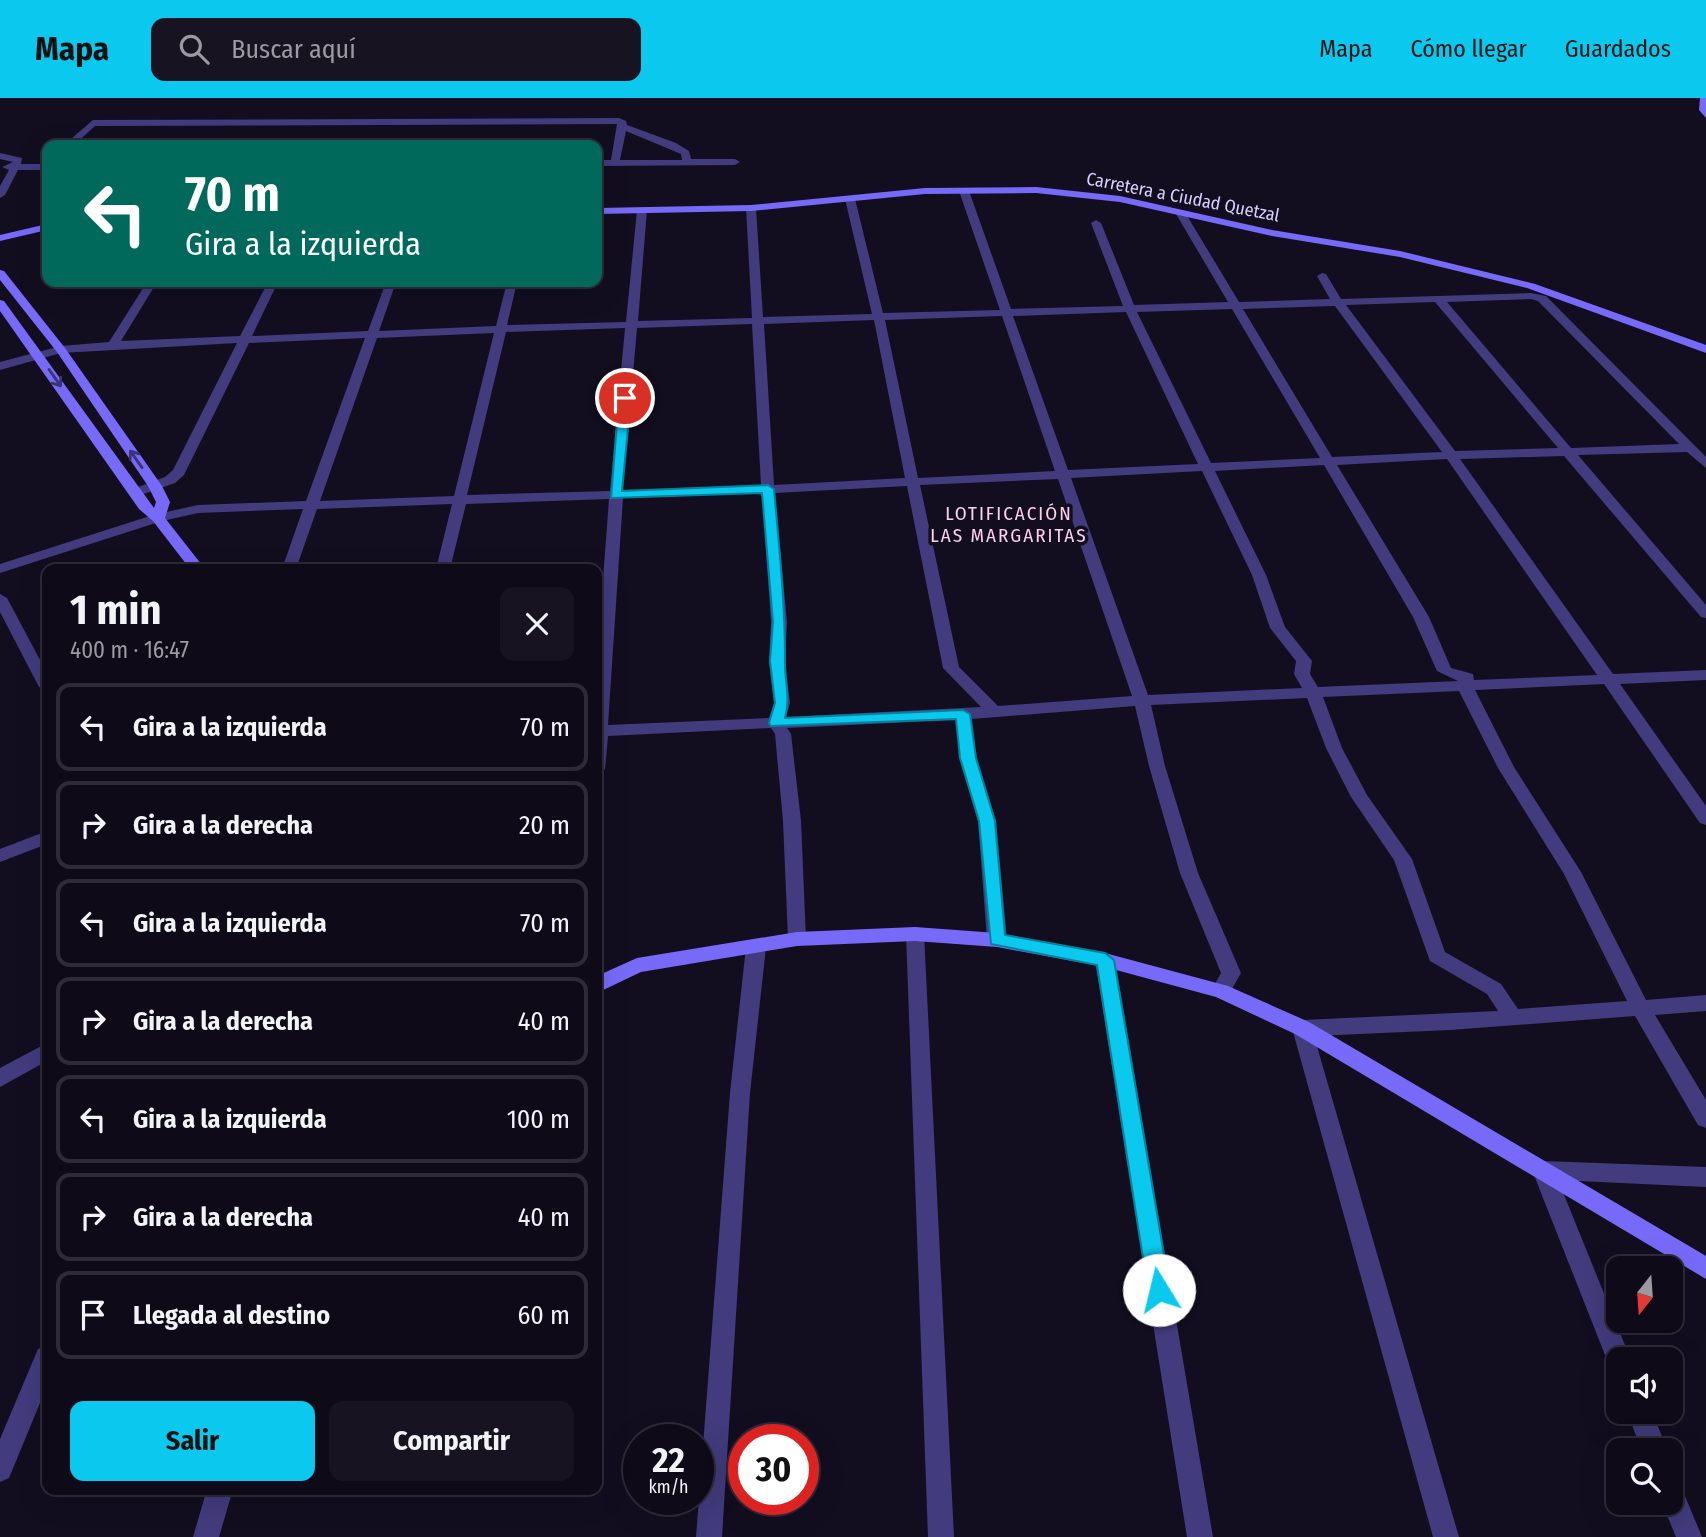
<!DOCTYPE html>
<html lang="es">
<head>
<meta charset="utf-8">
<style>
	:root { --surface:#0e0a18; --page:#171321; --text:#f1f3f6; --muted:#9b9aa2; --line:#2e2b37; --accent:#0ac8ee }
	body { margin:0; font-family:"Fira Sans Condensed",sans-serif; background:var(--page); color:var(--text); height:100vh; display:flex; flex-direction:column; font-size:26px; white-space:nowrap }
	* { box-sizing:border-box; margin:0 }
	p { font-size:23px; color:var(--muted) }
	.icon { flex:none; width:38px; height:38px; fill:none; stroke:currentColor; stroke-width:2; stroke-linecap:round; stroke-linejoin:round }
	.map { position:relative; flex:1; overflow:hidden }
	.sheet { position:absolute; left:42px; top:466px; width:560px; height:931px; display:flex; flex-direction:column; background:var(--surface); border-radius:14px; box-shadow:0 7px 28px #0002,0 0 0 2px var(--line) }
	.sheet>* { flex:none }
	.banner { position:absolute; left:42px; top:42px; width:560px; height:147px; border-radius:14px; box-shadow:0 7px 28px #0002,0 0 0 2px var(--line); background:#00695c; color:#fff; overflow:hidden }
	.needle { width:46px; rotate:197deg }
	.tools { position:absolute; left:1606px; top:1158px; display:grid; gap:14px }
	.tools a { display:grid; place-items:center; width:77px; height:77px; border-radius:14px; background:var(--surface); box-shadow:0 7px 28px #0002,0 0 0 2px var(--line); font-size:35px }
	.speed { position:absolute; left:623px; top:1326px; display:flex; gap:14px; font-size:35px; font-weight:700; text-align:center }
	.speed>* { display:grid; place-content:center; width:91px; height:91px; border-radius:50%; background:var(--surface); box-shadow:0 7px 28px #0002,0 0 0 2px var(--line); line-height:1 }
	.speed small { font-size:18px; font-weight:400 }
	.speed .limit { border:10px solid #d22; background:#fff; color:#111 }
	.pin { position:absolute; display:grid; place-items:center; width:60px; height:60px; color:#fff; margin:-30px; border:4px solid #fff; border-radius:50%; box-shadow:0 2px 7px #0007 }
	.me { position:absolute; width:77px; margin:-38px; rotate:351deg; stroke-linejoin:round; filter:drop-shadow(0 0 5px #0008) }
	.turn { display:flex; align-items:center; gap:24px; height:147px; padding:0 28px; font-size:32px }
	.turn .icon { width:91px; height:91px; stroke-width:2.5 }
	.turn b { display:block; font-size:49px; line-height:60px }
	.round { display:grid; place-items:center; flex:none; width:74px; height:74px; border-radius:14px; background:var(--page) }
	.summary { display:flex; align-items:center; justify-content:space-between; height:119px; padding:0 28px }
	h1 { font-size:42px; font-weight:700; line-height:52px }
	.button { display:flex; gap:14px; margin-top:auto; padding:14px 28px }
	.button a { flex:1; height:80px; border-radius:14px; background:var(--accent); color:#111; font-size:28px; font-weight:700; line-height:80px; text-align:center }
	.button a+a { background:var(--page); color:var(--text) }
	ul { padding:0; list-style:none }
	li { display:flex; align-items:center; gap:21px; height:88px; margin:0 14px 10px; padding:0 14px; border:4px solid var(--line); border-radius:14px }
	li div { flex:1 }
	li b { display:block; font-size:26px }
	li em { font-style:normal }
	header { display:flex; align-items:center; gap:42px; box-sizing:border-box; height:98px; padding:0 35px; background:var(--accent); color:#111 }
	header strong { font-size:33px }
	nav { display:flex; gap:38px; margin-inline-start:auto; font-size:24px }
	.search { width:490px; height:63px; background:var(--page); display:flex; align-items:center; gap:18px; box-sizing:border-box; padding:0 24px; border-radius:14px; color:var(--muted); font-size:26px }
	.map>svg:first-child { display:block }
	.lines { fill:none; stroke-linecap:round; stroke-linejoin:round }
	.street { fill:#423b7d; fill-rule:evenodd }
	.secondary { fill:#776af9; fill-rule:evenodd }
	.oneway { stroke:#3a3377 }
	.route { fill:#0ac8ee; stroke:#06829b; stroke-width:2 }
	.labels { text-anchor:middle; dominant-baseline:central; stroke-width:7; stroke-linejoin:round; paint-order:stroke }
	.far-street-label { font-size:18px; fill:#d7cffd; stroke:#120e20 }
	.far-neighbourhood-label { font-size:19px; letter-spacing:2px; fill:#fdd1ea; stroke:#120e20 }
</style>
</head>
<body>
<header>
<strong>Mapa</strong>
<div class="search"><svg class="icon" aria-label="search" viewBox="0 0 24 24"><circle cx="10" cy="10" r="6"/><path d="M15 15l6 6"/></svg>Buscar aquí</div>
<nav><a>Mapa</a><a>Cómo llegar</a><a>Guardados</a></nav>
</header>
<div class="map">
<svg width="1706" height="1439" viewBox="0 0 1706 1439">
	<rect width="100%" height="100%" fill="#120e20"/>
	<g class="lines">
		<g class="street">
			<path d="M619,20L626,23L627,27L676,45L689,53L691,61H735L740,64L735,67L597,68V62H611L617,26L95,28L74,47H64L93,22ZM626,33L681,56L682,62H620Z"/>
			<path d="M0,55L22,60L21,66H47V72H18L5,97L0,100V88L9,72L2,69L13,64L0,61Z"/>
			<path d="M964,90L969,93L1011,211L1123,208L1091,125L1096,122L1101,125L1134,207L1228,204L1176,116L1181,113L1186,116L1239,204L1330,201L1317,178L1322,175L1326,176L1341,201L1531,195L1546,198L1706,359V370L1687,354L1578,357L1706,507V520L1701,519L1564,358L1460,361L1613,576L1706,572V582L1620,586L1706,708V727L1700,725L1604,586L1475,592L1514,669L1581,774L1646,902L1706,897V913L1655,917L1706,1002V1030L1698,1027L1635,918L1450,932L1314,938L1459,1439H1433L1292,930L1295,924L1302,922L1498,913L1487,896L1430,863L1394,762L1351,699L1326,650L1307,600L1151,607L1165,668L1198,775L1241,875L1228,898L1221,901L1214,898L1211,893L1221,875L1180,775L1149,668L1135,608L972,621L976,660L996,723L1007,842L1004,847H990L987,842L978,723L960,660L956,622L787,630L791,636L801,723L806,841L804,846H790L788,841L783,723L775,636L771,630L608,638L605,671L597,677V562L609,401L466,406L450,471H436L452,406L317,411L296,471H282L303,411L198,415L162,423L0,475V466L153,417L198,407L306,403L365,240L249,245L184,377L175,385L135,399L130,398V392L165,379L173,372L237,245L61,255L0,272V264L61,248L109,244L147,184H157L121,243L240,238L268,184H278L252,238L368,233L386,184H396L379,233L496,228L507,184H517L507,227L626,224L637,112L642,109L647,112L638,223L752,220L746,110L751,107L756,110L763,219L872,216L845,101L850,98L855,101L883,215L1000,212L959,93ZM1531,201L1538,203L1679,346L1571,350L1447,204ZM1435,204L1558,350L1455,353L1346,207ZM1335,208L1442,354L1332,359L1243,211ZM1232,211L1320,360L1211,365L1137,214ZM1126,214L1198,366L1068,372L1013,218ZM1002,218L1055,373L918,380L885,222ZM874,222L905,380L774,387L764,226ZM752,226L761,387L623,392L637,230ZM625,230L610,393L467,397L506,234ZM494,235L454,398L320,403L377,240ZM1447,361L1597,577L1474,582L1473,576L1451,570L1429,519L1337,367ZM1324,367L1413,519L1437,573L1458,583L1318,589L1310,576L1312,563L1285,529L1266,477L1215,373ZM1202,373L1252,477L1270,530L1296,563L1294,576L1302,590L1148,597L1071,380ZM1058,381L1132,598L998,608L959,569L920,387ZM907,388L943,570L981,609L786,619L790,605L785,563L787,524L775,395ZM762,395L771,524L769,563L774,605L769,620L608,627L623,400ZM1459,593L1498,670L1564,776L1627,903L1518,911L1501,886L1445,854L1412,761L1367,697L1342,650L1323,599Z"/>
			<path d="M0,496L7,500L47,575V594L39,589L0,514Z"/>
			<path d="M47,733V746L0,764V751Z"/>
			<path d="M915,829L922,831L924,836L954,1439H928L906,836L908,831Z"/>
			<path d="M756,842L763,844L766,849L750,995L722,1439H696L730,995L746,849L749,844Z"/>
			<path d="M1105,855L1112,857L1115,862L1213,1439H1187L1095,862L1098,857Z"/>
			<path d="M47,945V963L0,989V970Z"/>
			<path d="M1543,1063L1706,1069V1089L1558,1082L1631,1262H1619V1274L1610,1270L1607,1262L1532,1072L1535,1065Z"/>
			<path d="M47,1247V1288L9,1380L0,1384V1341L38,1251Z"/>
			<path d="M1627,1314H1652L1668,1353H1642Z"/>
			<path d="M1671,1382L1680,1386L1702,1439H1676L1662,1405H1671Z"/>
			<path d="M207,1391H233L219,1439H193Z"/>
		</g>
		<g class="secondary">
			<path d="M1700,0H1706V20L1699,12Z"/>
			<path d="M1036,89L1120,98L1272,132L1400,153L1535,186L1706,247V255L1527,190L1400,159L1272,138L1120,104L1036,95L925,96L751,113L597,116V110L751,107L925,90Z"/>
			<path d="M47,126V132L0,143V137Z"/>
			<path d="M0,172L4,173L65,250L162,388L170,404L165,420L205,471H190L153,423L139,411L0,213V202L4,203L154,410L156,404L148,388L57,254L0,182Z"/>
			<path d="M915,829L997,835L1105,855L1228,888L1309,924L1706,1158V1181L1295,936L1216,899L1105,869L997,849L915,843L797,848L641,874L597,895V878L637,860L797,834Z"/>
		</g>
	</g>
	<defs><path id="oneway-shaft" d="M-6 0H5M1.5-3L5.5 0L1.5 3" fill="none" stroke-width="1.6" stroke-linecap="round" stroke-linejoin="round" transform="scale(1.75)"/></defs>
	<g class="oneway">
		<use href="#oneway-shaft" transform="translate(55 280) rotate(55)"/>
		<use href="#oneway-shaft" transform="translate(136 361) rotate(-125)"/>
	</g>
	<path class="route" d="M625,297L631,300L622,393L768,387L774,391C779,448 785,504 785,560C784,582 791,599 785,620L963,612L970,616L976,660L995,723L1005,837L1105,855L1114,862L1170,1192L1167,1199L1159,1201L1152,1199L1148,1192L1097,867L991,846L979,723L960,660L956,621L771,628L769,625L775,605L770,563L773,524L762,395L611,400L619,300Z"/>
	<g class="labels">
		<g class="far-street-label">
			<text transform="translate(1183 99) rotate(11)">Carretera a Ciudad Quetzal</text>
		</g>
		<g class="far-neighbourhood-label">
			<text x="1009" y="415">LOTIFICACIÓN<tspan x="1009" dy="22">LAS MARGARITAS</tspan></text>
		</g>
	</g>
</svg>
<div class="tools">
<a><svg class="needle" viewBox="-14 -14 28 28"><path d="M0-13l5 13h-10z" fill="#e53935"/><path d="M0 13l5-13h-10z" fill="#9b9aa2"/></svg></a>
<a><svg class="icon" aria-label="sound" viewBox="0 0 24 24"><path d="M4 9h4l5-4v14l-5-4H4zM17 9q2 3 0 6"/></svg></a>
<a><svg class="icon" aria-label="search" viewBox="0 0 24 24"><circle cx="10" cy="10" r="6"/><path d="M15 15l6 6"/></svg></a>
</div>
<div class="speed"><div>22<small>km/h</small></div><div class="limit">30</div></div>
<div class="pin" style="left:625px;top:300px;background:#d93025"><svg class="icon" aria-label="arrive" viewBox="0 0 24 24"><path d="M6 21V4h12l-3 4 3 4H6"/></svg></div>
<svg class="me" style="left:1159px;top:1192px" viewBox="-20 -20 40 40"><circle r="19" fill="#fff"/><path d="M0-13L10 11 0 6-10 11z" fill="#0ac8ee"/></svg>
<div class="banner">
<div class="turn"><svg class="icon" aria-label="left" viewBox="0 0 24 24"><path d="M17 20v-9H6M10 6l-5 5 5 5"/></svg><div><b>70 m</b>Gira a la izquierda</div></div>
</div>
<section class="sheet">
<div class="summary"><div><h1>1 min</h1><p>400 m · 16:47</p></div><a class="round"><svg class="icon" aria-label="close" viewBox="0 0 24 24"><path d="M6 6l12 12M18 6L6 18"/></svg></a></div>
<ul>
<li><svg class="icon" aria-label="left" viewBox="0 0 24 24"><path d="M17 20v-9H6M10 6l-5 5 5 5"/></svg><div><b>Gira a la izquierda</b></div><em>70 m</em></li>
<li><svg class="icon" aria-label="right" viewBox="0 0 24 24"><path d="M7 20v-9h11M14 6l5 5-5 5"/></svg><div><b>Gira a la derecha</b></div><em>20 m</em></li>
<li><svg class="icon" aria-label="left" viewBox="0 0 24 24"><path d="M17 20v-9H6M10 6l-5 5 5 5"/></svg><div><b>Gira a la izquierda</b></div><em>70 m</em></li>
<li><svg class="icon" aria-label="right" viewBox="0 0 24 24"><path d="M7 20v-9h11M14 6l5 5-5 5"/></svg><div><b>Gira a la derecha</b></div><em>40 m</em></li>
<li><svg class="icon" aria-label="left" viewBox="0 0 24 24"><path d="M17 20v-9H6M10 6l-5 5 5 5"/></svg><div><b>Gira a la izquierda</b></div><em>100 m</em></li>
<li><svg class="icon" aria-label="right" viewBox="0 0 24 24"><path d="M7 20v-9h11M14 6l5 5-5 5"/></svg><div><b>Gira a la derecha</b></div><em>40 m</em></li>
<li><svg class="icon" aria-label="arrive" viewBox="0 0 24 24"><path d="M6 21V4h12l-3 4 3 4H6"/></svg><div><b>Llegada al destino</b></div><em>60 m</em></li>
</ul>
<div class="button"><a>Salir</a><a>Compartir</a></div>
</section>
</div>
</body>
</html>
